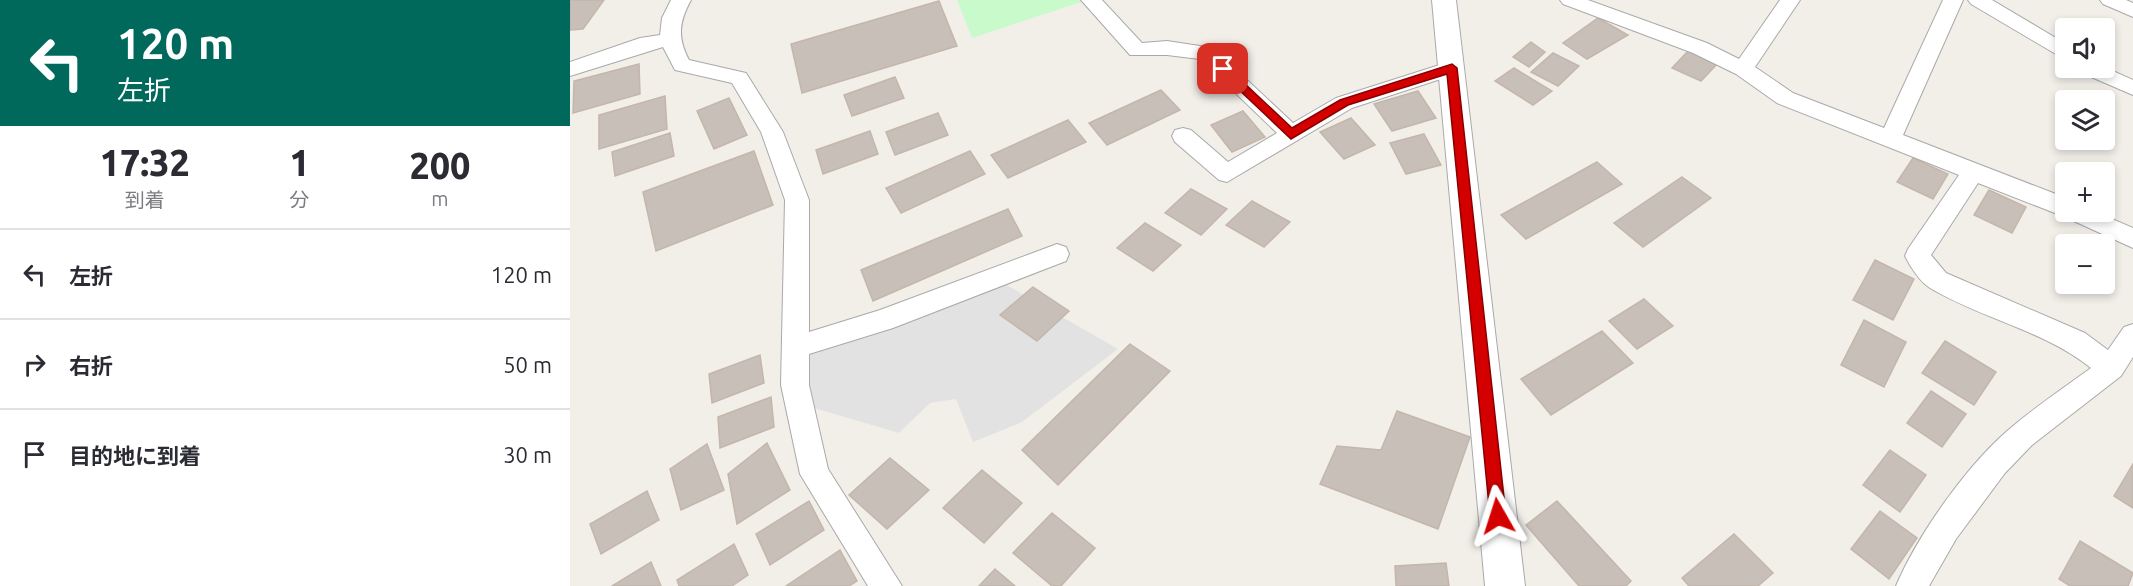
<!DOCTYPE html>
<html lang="ja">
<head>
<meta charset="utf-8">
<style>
	:root { --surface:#fff; --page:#f2f2f3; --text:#2b2b33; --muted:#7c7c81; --line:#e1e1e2 }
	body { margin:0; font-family:Ubuntu,"Noto Sans JP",sans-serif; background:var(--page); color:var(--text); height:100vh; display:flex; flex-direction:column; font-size:22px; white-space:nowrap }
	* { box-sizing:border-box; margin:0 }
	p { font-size:20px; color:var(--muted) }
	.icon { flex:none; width:33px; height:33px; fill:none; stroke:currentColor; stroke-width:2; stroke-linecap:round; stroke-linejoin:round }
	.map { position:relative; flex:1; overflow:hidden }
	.sheet { display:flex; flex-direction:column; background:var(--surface); width:570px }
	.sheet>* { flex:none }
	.hud { background:#00695c; color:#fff; overflow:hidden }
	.controls { position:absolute; left:1485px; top:18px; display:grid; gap:12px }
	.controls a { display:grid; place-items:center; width:60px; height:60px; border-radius:6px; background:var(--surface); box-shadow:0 3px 9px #0003; font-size:30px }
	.pin { position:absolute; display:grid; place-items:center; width:51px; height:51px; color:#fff; margin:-26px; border-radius:12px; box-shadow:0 3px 9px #0006 }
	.me { position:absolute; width:66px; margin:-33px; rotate:354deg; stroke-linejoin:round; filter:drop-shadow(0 0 4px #0008) }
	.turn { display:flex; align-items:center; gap:21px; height:126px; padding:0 18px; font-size:27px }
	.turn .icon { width:78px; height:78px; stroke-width:2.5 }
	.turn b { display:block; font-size:42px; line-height:51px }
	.eta { display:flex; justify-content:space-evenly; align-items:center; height:102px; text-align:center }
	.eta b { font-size:36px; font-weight:800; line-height:42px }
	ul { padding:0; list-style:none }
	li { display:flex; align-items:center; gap:18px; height:90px; padding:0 18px; border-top:2px solid var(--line) }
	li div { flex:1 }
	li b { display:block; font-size:22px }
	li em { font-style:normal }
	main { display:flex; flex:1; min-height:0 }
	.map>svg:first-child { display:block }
	.park { fill:#c8facc }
	.parking { fill:#e2e2e2 }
	.building { fill:#c7bfb8; stroke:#c4b6ab; stroke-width:1.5 }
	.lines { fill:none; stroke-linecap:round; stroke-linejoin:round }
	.minor-casing { stroke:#a9a9a9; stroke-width:2 }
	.tertiary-casing { stroke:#a9a9a9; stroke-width:2 }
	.minor { fill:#fff; fill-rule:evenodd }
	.tertiary { fill:#fff; fill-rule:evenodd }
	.route { fill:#d40000; stroke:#8a0000; stroke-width:1.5 }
</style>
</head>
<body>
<main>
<section class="sheet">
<div class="hud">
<div class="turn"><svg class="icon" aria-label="left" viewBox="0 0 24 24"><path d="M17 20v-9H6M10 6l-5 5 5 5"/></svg><div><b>120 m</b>左折</div></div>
</div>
<div class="eta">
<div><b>17:32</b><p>到着</p></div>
<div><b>1</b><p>分</p></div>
<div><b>200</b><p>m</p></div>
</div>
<ul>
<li><svg class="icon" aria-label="left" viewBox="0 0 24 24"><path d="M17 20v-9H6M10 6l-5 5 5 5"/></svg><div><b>左折</b></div><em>120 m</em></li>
<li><svg class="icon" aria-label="right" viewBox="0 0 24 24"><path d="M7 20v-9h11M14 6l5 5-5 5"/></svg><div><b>右折</b></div><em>50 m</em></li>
<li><svg class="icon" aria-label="arrive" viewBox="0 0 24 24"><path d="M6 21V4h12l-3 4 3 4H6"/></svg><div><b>目的地に到着</b></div><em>30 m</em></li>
</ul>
</section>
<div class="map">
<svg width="1563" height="586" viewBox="0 0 1563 586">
	<rect width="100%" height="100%" fill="#f2efe9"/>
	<path class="park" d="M387,0H509L511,2L402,38Z"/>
	<path class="parking" d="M433,283L548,349L452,422L403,442L386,399L360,403L329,433L241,407L236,354Z"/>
	<g class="building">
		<path d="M0,0H34L13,29L0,30Z"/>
		<path d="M369,1L387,46L232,93L221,44Z"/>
		<path d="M1028,18L1058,35L1017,59L993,43Z"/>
		<path d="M961,42L975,52L959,67L943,57Z"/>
		<path d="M1121,48L1149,62L1131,81L1102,68Z"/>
		<path d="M983,53L1009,66L988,86L961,72Z"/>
		<path d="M69,64L70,94L3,113L4,81Z"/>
		<path d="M944,68L982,91L963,105L925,81Z"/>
		<path d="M325,77L334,98L282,116L274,95Z"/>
		<path d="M591,90L610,110L537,145L519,123Z"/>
		<path d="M848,91L866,118L822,131L804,104Z"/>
		<path d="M95,96L97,129L29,149V115Z"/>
		<path d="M159,98L177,135L144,149L127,111Z"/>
		<path d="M673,111L695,137L662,152L641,125Z"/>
		<path d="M368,113L378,135L325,155L316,132Z"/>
		<path d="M781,118L805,145L774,159L750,132Z"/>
		<path d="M498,120L516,142L438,178L421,155Z"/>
		<path d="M300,131L308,154L253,174L246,150Z"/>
		<path d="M100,133L104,156L45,176L42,152Z"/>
		<path d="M854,134L871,165L836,174L820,143Z"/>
		<path d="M184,151L203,205L86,251L73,192Z"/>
		<path d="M400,151L415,174L331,213L316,188Z"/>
		<path d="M1343,158L1378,174L1363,199L1327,182Z"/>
		<path d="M1027,162L1052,184L956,239L931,215Z"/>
		<path d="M1112,177L1141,198L1073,247L1044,223Z"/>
		<path d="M621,189L657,209L631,235L595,213Z"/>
		<path d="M1419,190L1456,207L1442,233L1404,215Z"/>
		<path d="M682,201L720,222L694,247L656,225Z"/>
		<path d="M438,209L452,236L303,301L291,270Z"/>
		<path d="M575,223L611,245L583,271L547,248Z"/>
		<path d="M1305,260L1344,279L1323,320L1283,300Z"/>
		<path d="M463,287L499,311L467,341L430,315Z"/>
		<path d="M1074,299L1103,326L1067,349L1039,321Z"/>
		<path d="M1294,320L1336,342L1314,387L1271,365Z"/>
		<path d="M1032,331L1063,363L981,415L951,379Z"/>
		<path d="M1375,341L1426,372L1404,405L1352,373Z"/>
		<path d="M560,344L600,371L488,485L452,450Z"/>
		<path d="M190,355L194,383L142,403L139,374Z"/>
		<path d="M1361,391L1396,414L1372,447L1337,423Z"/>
		<path d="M201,397L204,427L150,448L148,417Z"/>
		<path d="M827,411L900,437L868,529L750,484L767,446L811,450Z"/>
		<path d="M197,443L220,490L167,524L158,474Z"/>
		<path d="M137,444L154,490L111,510L100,469Z"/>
		<path d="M1320,450L1356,475L1330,512L1293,485Z"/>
		<path d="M320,458L359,490L317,529L279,495Z"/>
		<path d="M1563,464V508L1544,496Z"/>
		<path d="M412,470L452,503L414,543L373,508Z"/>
		<path d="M77,491L89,520L31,554L20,524Z"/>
		<path d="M239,501L254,530L200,565L186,534Z"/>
		<path d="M987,501L1061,581L1056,586H1009L956,525Z"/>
		<path d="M1310,511L1347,538L1319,579L1281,549Z"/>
		<path d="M482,513L525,548L491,586H482L443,553Z"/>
		<path d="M1164,534L1203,573L1188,586H1119L1112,578Z"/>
		<path d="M1510,541L1563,573L1558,586H1500L1489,579Z"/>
		<path d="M164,544L178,575L162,586H109L107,580Z"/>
		<path d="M270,550L287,581L279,586H216Z"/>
		<path d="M81,562L91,586H42Z"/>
		<path d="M876,563L879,586H826L825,566Z"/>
		<path d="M425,569L445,586H409Z"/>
	</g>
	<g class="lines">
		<g class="minor-casing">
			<g id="minor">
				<path d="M101,0H121C109,22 107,37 119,60L176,73L213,132L239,200V332L310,310L487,244L496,247L499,254L496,261L323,328L239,354V385L258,469L332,586H298L230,474L211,385L215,200L191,132L162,83L105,70L93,47L0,76V62L70,38L90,35L92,18Z"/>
				<path d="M511,0H532L572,43L597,41L643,48L723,123L766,98L882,61L889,63L892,68L889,73L782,108L657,182L649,180L605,142L602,136L605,130L613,128L621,130L658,162L707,133L630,59L597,55H560Z"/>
				<path d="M990,0H1018L1137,43L1169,59L1210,0H1230L1185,67L1223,93L1314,128L1373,0H1393L1333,135L1496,198V212H1526L1563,228V248L1495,217L1408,183L1361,255L1376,273L1515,333L1538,350L1554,327L1563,324V357L1551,376L1462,445L1435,473L1386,539L1359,586H1326C1348,534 1399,462 1443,426C1468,405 1495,387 1521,368C1473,330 1412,319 1360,288C1350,282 1340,266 1335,256L1338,249L1389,175L1207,103L1166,74L1123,53L993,4Z"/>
				<path d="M1398,0H1422L1496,44V60L1401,4Z"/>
				<path d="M1530,0H1556L1563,3V17L1533,4Z"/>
				<path d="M1534,67L1563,80V95L1512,73L1509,68Z"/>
			</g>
		</g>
		<g class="tertiary-casing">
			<path id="tertiary" d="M862,0H886L955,586H915Z"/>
		</g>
		<use href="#minor" class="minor"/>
		<use href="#tertiary" class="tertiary"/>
	</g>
	<path class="route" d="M882,64L887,68L936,516L933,522L928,524L922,522L920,516L877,74L778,105L721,139L647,69L657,67L722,128L770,100Z"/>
</svg>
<div class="controls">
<a><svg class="icon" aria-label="sound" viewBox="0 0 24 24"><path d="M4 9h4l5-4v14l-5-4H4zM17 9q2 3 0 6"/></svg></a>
<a><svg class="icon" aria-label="layers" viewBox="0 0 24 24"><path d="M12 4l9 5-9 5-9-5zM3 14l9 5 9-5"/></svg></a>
<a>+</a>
<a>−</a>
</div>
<div class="pin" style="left:653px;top:69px;background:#d93025"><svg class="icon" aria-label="arrive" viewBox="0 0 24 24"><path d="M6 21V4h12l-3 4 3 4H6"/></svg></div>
<svg class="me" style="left:928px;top:516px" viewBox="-20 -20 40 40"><path d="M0-17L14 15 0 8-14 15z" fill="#d40000" stroke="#fff" stroke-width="4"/></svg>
</div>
</main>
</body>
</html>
